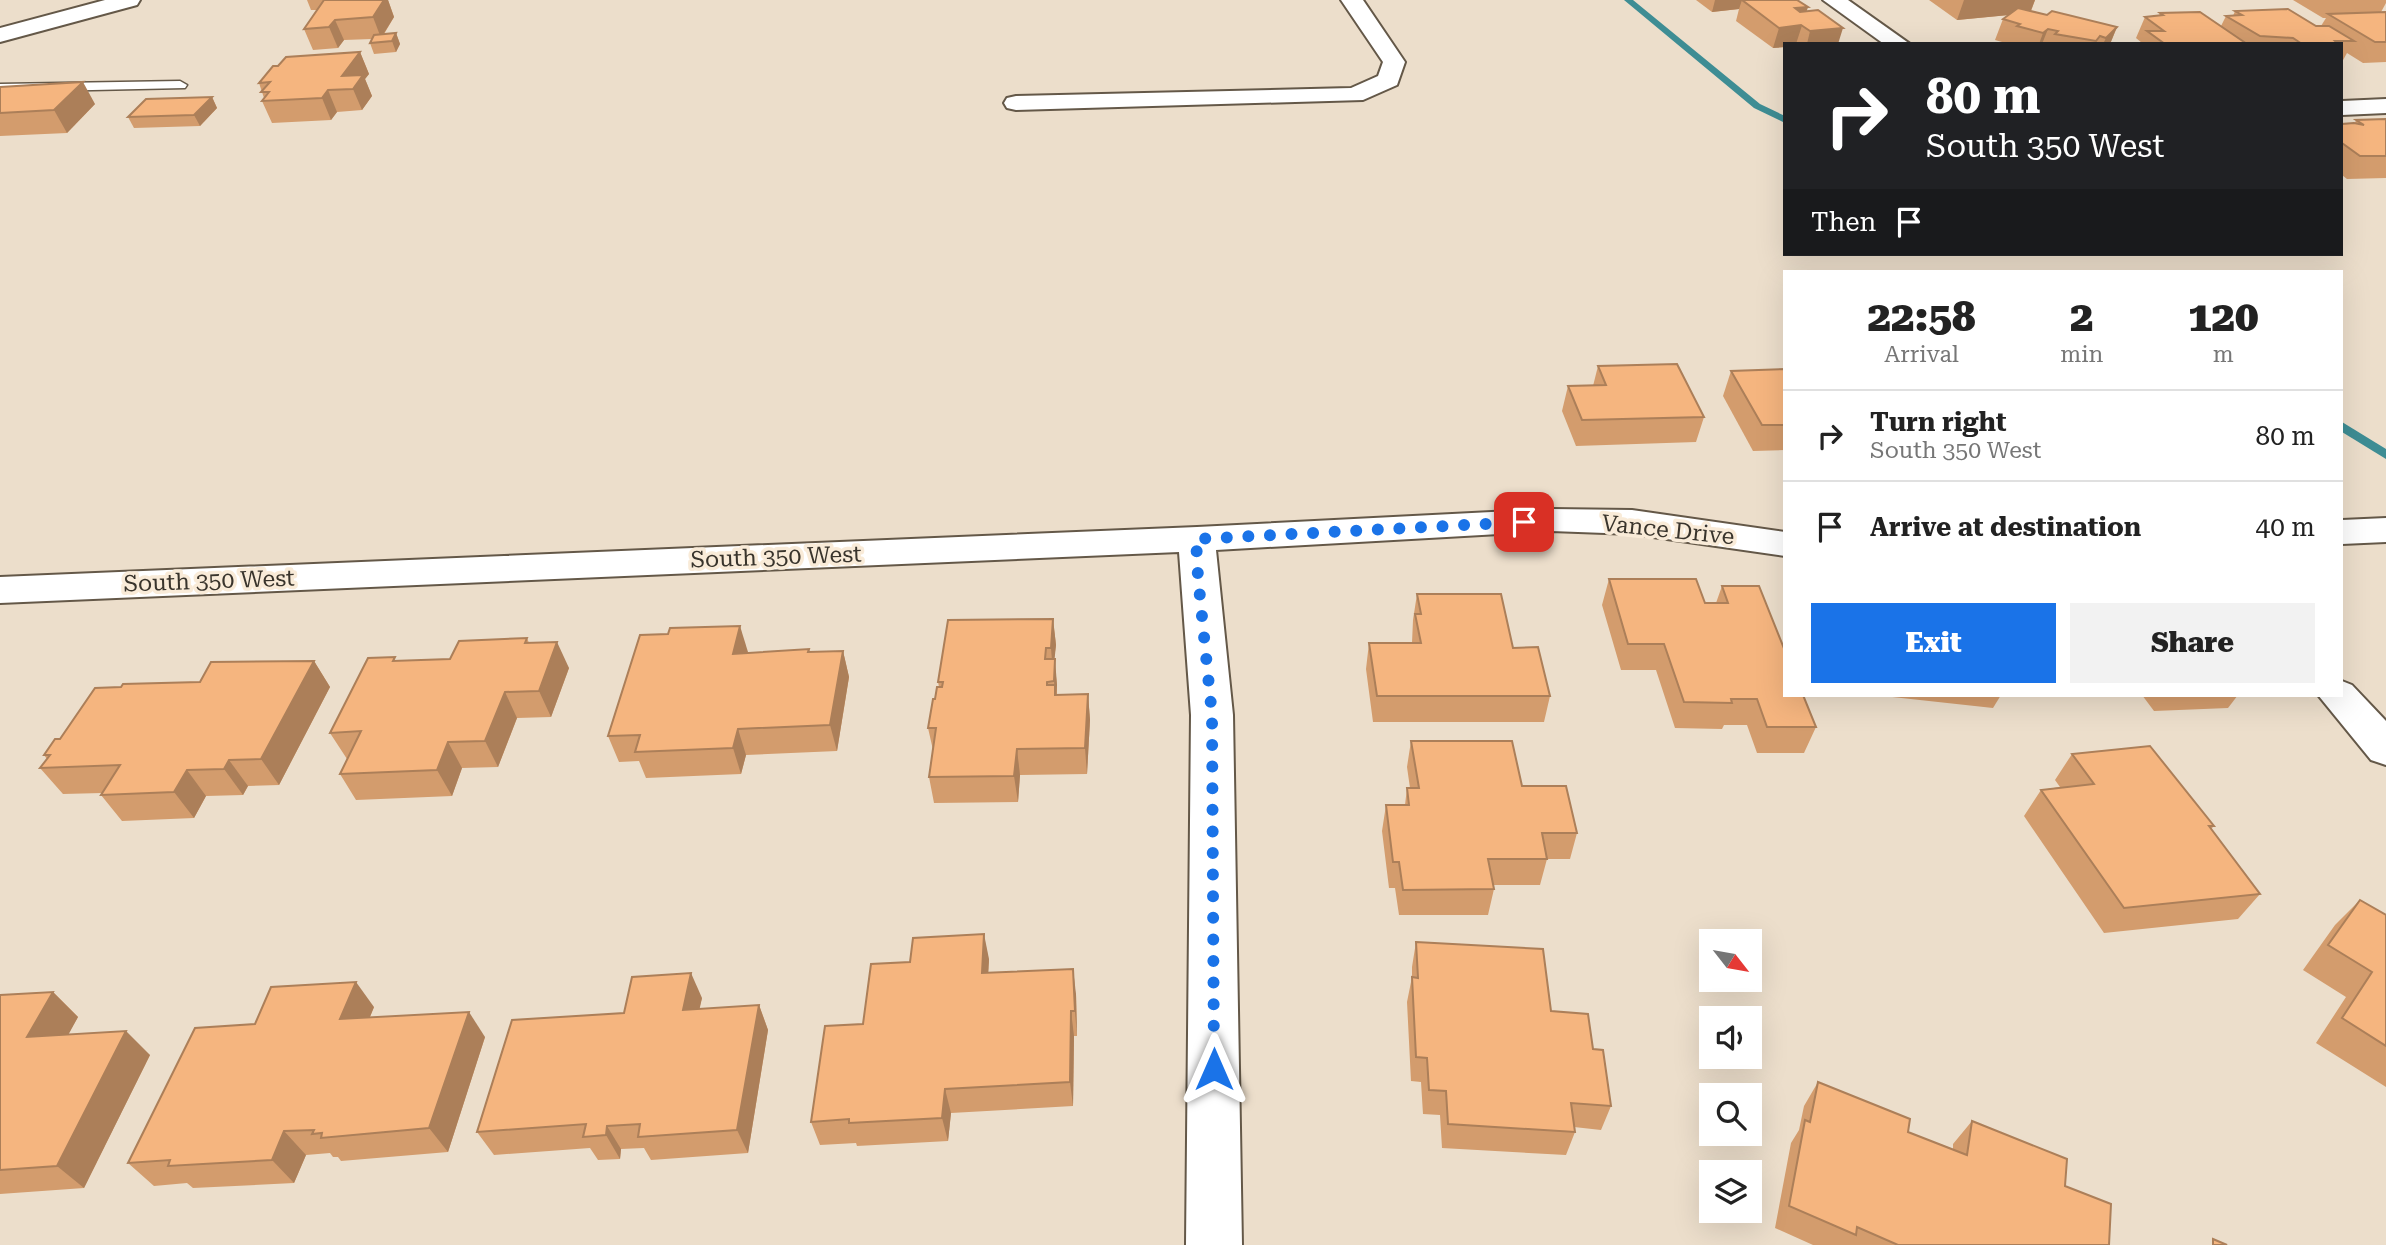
<!DOCTYPE html>
<html lang="en">
<head>
<meta charset="utf-8">
<style>
	:root { --surface:#fff; --page:#f2f2f2; --text:#222; --muted:#767676; --line:#e0e0e0; --accent:#1a73e8 }
	body { margin:0; font-family:"Roboto Serif",serif; background:var(--page); color:var(--text); height:100vh; display:flex; flex-direction:column; font-size:26px; white-space:nowrap }
	* { box-sizing:border-box; margin:0 }
	p { font-size:23px; color:var(--muted) }
	.icon { flex:none; width:38px; height:38px; fill:none; stroke:currentColor; stroke-width:2; stroke-linecap:round; stroke-linejoin:round }
	.map { position:relative; flex:1; overflow:hidden }
	.drawer { position:absolute; left:1783px; top:270px; width:560px; height:427px; display:flex; flex-direction:column; background:var(--surface); border-radius:0px; box-shadow:0 7px 28px #0002 }
	.drawer>* { flex:none }
	.banner { position:absolute; left:1783px; top:42px; width:560px; height:214px; border-radius:0px; box-shadow:0 7px 28px #0002; background:#202124; color:#fff; overflow:hidden }
	.needle { width:46px; rotate:121deg }
	.tools { position:absolute; left:1699px; top:929px; display:grid; gap:14px }
	.tools a { display:grid; place-items:center; width:63px; height:63px; border-radius:0px; background:var(--surface); box-shadow:0 7px 28px #0002; font-size:35px }
	.pin { position:absolute; display:grid; place-items:center; width:60px; height:60px; color:#fff; margin:-30px; border-radius:14px; box-shadow:0 4px 10px #0006 }
	.me { position:absolute; width:77px; margin:-38px; rotate:0deg; stroke-linejoin:round; filter:drop-shadow(0 0 5px #0008) }
	.turn { display:flex; align-items:center; gap:24px; height:147px; padding:0 28px; font-size:32px }
	.turn .icon { width:91px; height:91px; stroke-width:2.5 }
	.turn b { display:block; font-size:49px; line-height:60px }
	.then { display:flex; align-items:center; height:66px; padding:0 28px; background:#0003; gap:14px; font-size:26px }
	.eta { display:flex; justify-content:space-evenly; align-items:center; height:119px; text-align:center }
	.eta b { font-size:42px; font-weight:800; line-height:49px }
	.primary-button { display:flex; gap:14px; margin-top:auto; padding:14px 28px }
	.primary-button a { flex:1; height:80px; border-radius:0px; background:var(--accent); color:#fff; font-size:28px; font-weight:800; line-height:80px; text-align:center }
	.primary-button a+a { background:var(--page); color:var(--text) }
	ul { padding:0; list-style:none }
	li { display:flex; align-items:center; gap:21px; height:91px; padding:0 28px; border-top:2px solid var(--line) }
	li div { flex:1 }
	li b { display:block; font-size:26px }
	li em { font-style:normal }
	.map>svg:first-child { display:block }
	.lines { fill:none; stroke-linecap:round; stroke-linejoin:round }
	.stream { fill:#3e8d94; fill-rule:evenodd }
	.service-casing { stroke:#645848; stroke-width:3 }
	.minor-casing { stroke:#645848; stroke-width:4 }
	.service { fill:#fff; fill-rule:evenodd }
	.minor { fill:#fff; fill-rule:evenodd }
	.wall { fill:#d39c6d }
	.shaded-wall { fill:#ac7f59 }
	.building { fill:#f5b57f; stroke:#ac7f59; stroke-width:2 }
	.route { stroke:#1a73e8; stroke-width:12; stroke-dasharray:0 21.6 }
	.labels { text-anchor:middle; dominant-baseline:central; stroke-width:7; stroke-linejoin:round; paint-order:stroke }
	.street-label { font-size:23px; fill:#39342c; stroke:#f9ebd8 }
</style>
</head>
<body>
<div class="map">
<svg width="2386" height="1245" viewBox="0 0 2386 1245">
	<rect width="100%" height="100%" fill="#ecdecb"/>
	<g class="lines">
		<g class="stream">
			<path d="M1624,0H1633L1760,104L1785,116V123L1754,108Z"/>
			<path d="M2342,422L2386,449V459L2342,432Z"/>
		</g>
		<g class="service-casing">
			<path id="service" d="M180,81L187,85L185,88L0,92V84Z"/>
		</g>
		<g class="minor-casing">
			<g id="minor">
				<path d="M105,0H140L137,5L0,42V28Z"/>
				<path d="M1341,0H1363L1405,62L1397,85L1363,100L1016,110L1007,108L1004,103L1007,98L1016,96L1351,88L1378,76L1383,62Z"/>
				<path d="M1823,0H1848L1910,44H1884Z"/>
				<path d="M2386,99V113L2342,115V101Z"/>
				<path d="M1551,509L1632,510L1785,532V556L1632,534L1551,531L1216,550L1233,715L1242,1245H1186L1191,715L1179,552L0,603V577L1197,527Z"/>
				<path d="M2386,518V542L2342,544V520Z"/>
				<path d="M2342,681L2352,685L2386,721V765L2371,760L2318,695H2342Z"/>
			</g>
		</g>
		<use href="#service" class="service"/>
		<use href="#minor" class="minor"/>
	</g>
	<g class="wall">
		<path d="M307,0H388L394,17L384,34L396,33L400,44L396,52L374,54L370,43L372,39L344,40L338,48L313,50L304,29L318,10H311Z"/>
		<path d="M1696,0H1797L1808,7L1806,11L1838,44H1785V47L1773,48L1736,21L1739,9L1712,12Z"/>
		<path d="M1929,0H2035L2031,11L2047,15L2117,27L2110,44H2009L1995,40L2003,19L2008,15L1957,20Z"/>
		<path d="M2293,0H2386V3L2381,12H2386V62L2363,63L2347,53L2342,62V44H2141L2142,43L2136,38L2145,17L2159,15L2160,13L2221,26L2226,16H2233L2235,11L2316,26H2321L2326,18H2323Z"/>
		<path d="M360,52L369,74L365,79L372,96L362,110L337,112L331,120L272,123L262,101L264,98L259,83L278,66Z"/>
		<path d="M0,87L95,104L67,133L0,136Z"/>
		<path d="M212,97L217,108L200,126L134,128L128,117Z"/>
		<path d="M2386,119V178L2347,179L2342,175V124L2355,123L2356,120Z"/>
		<path d="M1598,366L1704,417L1696,442L1576,446L1562,411L1568,386H1593Z"/>
		<path d="M1785,369V450L1753,451L1723,396L1731,371Z"/>
		<path d="M1609,579L1705,603H1716L1722,586L1816,727L1804,753H1757L1747,725H1724L1722,729L1675,728L1656,670H1621L1602,605Z"/>
		<path d="M1417,594L1513,648L1550,696L1544,722H1373L1366,669L1369,643H1412L1413,620Z"/>
		<path d="M1053,619L1056,645L1054,659L1057,685V695L1088,694L1090,720L1087,774L1020,775L1018,802L934,803L929,777L933,750L928,728L939,687L938,682Z"/>
		<path d="M527,638L529,643L569,668L551,717L517,718L498,767L462,768L452,796L356,800L340,774L347,759L330,733L397,661L450,659Z"/>
		<path d="M809,649L810,652L843,651L849,677L837,751L746,755L741,774L646,778L639,761L619,762L608,736L748,652L747,653Z"/>
		<path d="M314,661L330,687L279,785L248,786L243,795L206,796L194,818L122,821L101,795L102,793L63,794L40,768L47,759L44,755L60,739L121,687L200,682Z"/>
		<path d="M1874,695H2001L1993,708Z"/>
		<path d="M2142,695H2238L2228,708L2154,711Z"/>
		<path d="M1411,741L1522,786L1577,833L1570,859H1547L1540,885H1493L1494,889L1488,915H1399L1395,888H1389L1382,831L1386,805H1405L1407,788H1410L1407,767Z"/>
		<path d="M2072,754L2214,826L2211,829L2260,894L2238,919L2104,933L2024,816L2041,790L2060,787L2055,780Z"/>
		<path d="M2360,900L2386,915V1087L2316,1043L2346,997L2303,970L2335,925Z"/>
		<path d="M1416,942L1551,1011L1593,1049L1611,1106L1601,1130L1574,1127L1575,1132L1566,1155L1442,1148L1440,1115L1423,1114L1421,1082L1411,1081L1407,1002L1412,977V967Z"/>
		<path d="M989,959L988,973L1076,994L1077,1036H1074L1073,1106L951,1113L948,1141L857,1146L856,1143L820,1145L811,1122Z"/>
		<path d="M53,992L78,1017L68,1034L150,1055L84,1188L0,1194V995Z"/>
		<path d="M702,998L699,1009L759,1005L768,1030L748,1153L651,1160L644,1148L621,1149L620,1159L598,1160L590,1148L494,1155L477,1132L624,1013Z"/>
		<path d="M374,1007L370,1017L485,1037L448,1152L341,1161L338,1157H333L330,1153L306,1155L294,1183L193,1188L187,1183L154,1186L128,1163L255,1024Z"/>
		<path d="M1818,1082L1908,1132L1953,1149V1144L1972,1121L2065,1186L2109,1245H1813L1775,1228L1791,1143L1799,1130L1804,1106Z"/>
	</g>
	<g class="shaded-wall">
		<path d="M384,0H388L394,17L381,38L373,17Z"/>
		<path d="M1715,0H1771H1742L1739,9L1712,12Z"/>
		<path d="M1964,0H2035L2030,13L1957,20Z"/>
		<path d="M1808,7L1796,44H1785V47L1773,48L1779,28L1795,8Z"/>
		<path d="M335,20L344,40L338,48L329,27Z"/>
		<path d="M2117,27L2110,44H2103L2106,38Z"/>
		<path d="M1843,28L1838,44H1807L1810,31Z"/>
		<path d="M2048,29L2042,44H2039L2043,33Z"/>
		<path d="M396,33L400,44L396,52L392,41Z"/>
		<path d="M360,52L369,74L365,79L372,96L362,110L353,89L342,76Z"/>
		<path d="M83,82L95,104L67,133L54,110Z"/>
		<path d="M328,90L337,112L331,120L322,98Z"/>
		<path d="M212,97L217,108L200,126L194,115Z"/>
		<path d="M1053,619L1056,645L1053,674L1051,648Z"/>
		<path d="M740,626L748,652L741,680L733,654Z"/>
		<path d="M557,642L569,668L551,717L539,691Z"/>
		<path d="M843,651L849,677L837,751L830,725Z"/>
		<path d="M1055,659L1057,685L1056,702L1057,721L1054,681Z"/>
		<path d="M314,661L330,687L279,785L261,759Z"/>
		<path d="M505,692L517,718L498,767L485,741Z"/>
		<path d="M1088,694L1090,720L1087,774L1085,748Z"/>
		<path d="M738,729L746,755L741,774L733,748Z"/>
		<path d="M448,742L462,768L452,796L437,770Z"/>
		<path d="M1017,749L1020,775L1018,802L1014,776Z"/>
		<path d="M229,760L248,786L243,795L224,769Z"/>
		<path d="M187,770L206,796L194,818L174,792Z"/>
		<path d="M984,934L989,959L987,998L982,973Z"/>
		<path d="M1073,969L1076,994L1077,1036L1075,1011Z"/>
		<path d="M691,973L702,998L694,1034L683,1010Z"/>
		<path d="M356,982L374,1007L359,1043L340,1019Z"/>
		<path d="M53,992L78,1017L54,1061L27,1037Z"/>
		<path d="M759,1005L768,1030L748,1153L737,1130Z"/>
		<path d="M1071,1011L1074,1036L1073,1106L1070,1082Z"/>
		<path d="M469,1012L485,1037L448,1152L429,1128Z"/>
		<path d="M126,1031L150,1055L84,1188L57,1166Z"/>
		<path d="M945,1089L951,1113L948,1141L942,1118Z"/>
		<path d="M607,1126L621,1149L620,1159L606,1135Z"/>
		<path d="M284,1131L306,1155L294,1183L272,1160Z"/>
	</g>
	<g class="building">
		<path d="M324,0H384L373,17L335,20L329,27L304,29Z"/>
		<path d="M1742,0H1797L1808,7L1795,8L1800,12L1818,10L1843,28L1810,31L1801,25L1779,28Z"/>
		<path d="M2018,8L2047,15L2052,11L2117,27L2106,38L2100,36L2096,41L2055,34L2058,31L2048,29L2043,33L2017,26L2020,24L2003,19Z"/>
		<path d="M2288,9L2316,26H2329L2354,41H2335L2337,43L2302,44L2293,38L2260,36L2226,16L2242,15L2235,11Z"/>
		<path d="M2200,12L2247,44H2165L2147,31H2164L2145,17L2163,15L2160,13Z"/>
		<path d="M2386,12V42H2375L2328,14Z"/>
		<path d="M396,33L392,41L370,43L374,35Z"/>
		<path d="M360,52L342,76L363,75L353,89L328,90L322,98L262,101L269,92H261L270,82L259,83L273,66H278L286,57Z"/>
		<path d="M83,82L54,110L0,113V87Z"/>
		<path d="M212,97L194,115L128,117L146,99Z"/>
		<path d="M2386,119V156H2360L2342,143V124L2354,123L2364,125L2356,120Z"/>
		<path d="M1677,364L1704,417L1582,420L1568,386L1606,385L1598,366Z"/>
		<path d="M1785,369V425H1762L1731,371Z"/>
		<path d="M1609,579H1696L1705,603H1728L1722,586H1759L1785,651V695H1803L1816,727H1767L1757,699H1731L1732,703L1684,702L1664,644H1628Z"/>
		<path d="M1417,594H1501L1513,648L1538,647L1550,696H1377L1369,643H1421L1415,614H1421Z"/>
		<path d="M1053,619L1051,648H1046L1045,659H1055L1054,681L1047,682V685H1055V695L1088,694L1085,748L1017,749L1014,776L929,777L936,728H928L933,699H935L937,687H942L943,682H938L948,620Z"/>
		<path d="M740,626L733,654L809,649L808,652L843,651L830,725L738,729L733,748L635,752L640,735L608,736L640,635L668,634L670,628Z"/>
		<path d="M527,638L525,643L557,642L539,691L505,692L485,741L448,742L437,770L340,774L361,731L330,733L368,658L395,657L393,661L450,659L459,641Z"/>
		<path d="M314,661L261,759L229,760L224,769L187,770L174,792L101,795L120,765L40,768L50,755H44L55,739H60L95,688L121,687L123,684L200,682L211,662Z"/>
		<path d="M1411,741H1512L1522,786H1566L1577,833H1542L1547,859H1488L1494,889L1403,890L1399,862H1393L1386,805H1409L1407,788H1419Z"/>
		<path d="M2150,746L2214,826H2209L2260,894L2124,908L2041,790L2094,784L2072,754Z"/>
		<path d="M2360,900L2386,915V1046L2342,1018L2372,972L2328,945Z"/>
		<path d="M984,934L982,973L1073,969L1075,1011H1071L1070,1082L945,1089L942,1118L849,1123V1119L811,1122L825,1026L863,1024L871,964L910,962L913,938Z"/>
		<path d="M1416,942L1543,949L1551,1011L1588,1014L1593,1049L1603,1050L1611,1106L1571,1103L1575,1132L1448,1124L1446,1091L1429,1090L1427,1058L1416,1057L1412,977L1418,978Z"/>
		<path d="M691,973L683,1010L759,1005L737,1130L638,1137L640,1124L607,1126L606,1135L583,1137L586,1124L477,1132L512,1020L624,1013L632,977Z"/>
		<path d="M356,982L340,1019L469,1012L429,1128L321,1138L322,1133L312,1134L314,1130L284,1131L272,1160L168,1166L170,1160L128,1163L195,1028L255,1024L271,987Z"/>
		<path d="M53,992L27,1037L126,1031L57,1166L0,1170V995Z"/>
		<path d="M1818,1082L1910,1119L1908,1132L1967,1155L1972,1121L2067,1159L2065,1186L2111,1204L2109,1245H1898L1857,1227L1856,1235L1789,1206L1805,1120L1810,1122Z"/>
		<path d="M2213,1239L2227,1245H2213Z"/>
	</g>
	<g class="lines">
		<path class="route" d="M1214,1069L1212,715L1198,577L1196,539L1524,522"/>
	</g>
	<g class="labels">
		<g class="street-label">
			<text transform="translate(1668 530) rotate(6)">Vance Drive</text>
			<text transform="translate(776 557) rotate(-2)">South 350 West</text>
			<text transform="translate(209 581) rotate(-2)">South 350 West</text>
		</g>
	</g>
</svg>
<div class="tools">
<a><svg class="needle" viewBox="-14 -14 28 28"><path d="M0-13l5 13h-10z" fill="#e53935"/><path d="M0 13l5-13h-10z" fill="#767676"/></svg></a>
<a><svg class="icon" aria-label="sound" viewBox="0 0 24 24"><path d="M4 9h4l5-4v14l-5-4H4zM17 9q2 3 0 6"/></svg></a>
<a><svg class="icon" aria-label="search" viewBox="0 0 24 24"><circle cx="10" cy="10" r="6"/><path d="M15 15l6 6"/></svg></a>
<a><svg class="icon" aria-label="layers" viewBox="0 0 24 24"><path d="M12 4l9 5-9 5-9-5zM3 14l9 5 9-5"/></svg></a>
</div>
<div class="pin" style="left:1524px;top:522px;background:#d93025"><svg class="icon" aria-label="arrive" viewBox="0 0 24 24"><path d="M6 21V4h12l-3 4 3 4H6"/></svg></div>
<svg class="me" style="left:1214px;top:1069px" viewBox="-20 -20 40 40"><path d="M0-17L14 15 0 8-14 15z" fill="#1a73e8" stroke="#fff" stroke-width="4"/></svg>
<div class="banner">
<div class="turn"><svg class="icon" aria-label="right" viewBox="0 0 24 24"><path d="M7 20v-9h11M14 6l5 5-5 5"/></svg><div><b>80 m</b>South 350 West</div></div>
<div class="then">Then<svg class="icon" aria-label="arrive" viewBox="0 0 24 24"><path d="M6 21V4h12l-3 4 3 4H6"/></svg></div>
</div>
<section class="drawer">
<div class="eta">
<div><b>22:58</b><p>Arrival</p></div>
<div><b>2</b><p>min</p></div>
<div><b>120</b><p>m</p></div>
</div>
<ul>
<li><svg class="icon" aria-label="right" viewBox="0 0 24 24"><path d="M7 20v-9h11M14 6l5 5-5 5"/></svg><div><b>Turn right</b><p>South 350 West</p></div><em>80 m</em></li>
<li><svg class="icon" aria-label="arrive" viewBox="0 0 24 24"><path d="M6 21V4h12l-3 4 3 4H6"/></svg><div><b>Arrive at destination</b></div><em>40 m</em></li>
</ul>
<div class="primary-button"><a>Exit</a><a>Share</a></div>
</section>
</div>
</body>
</html>
